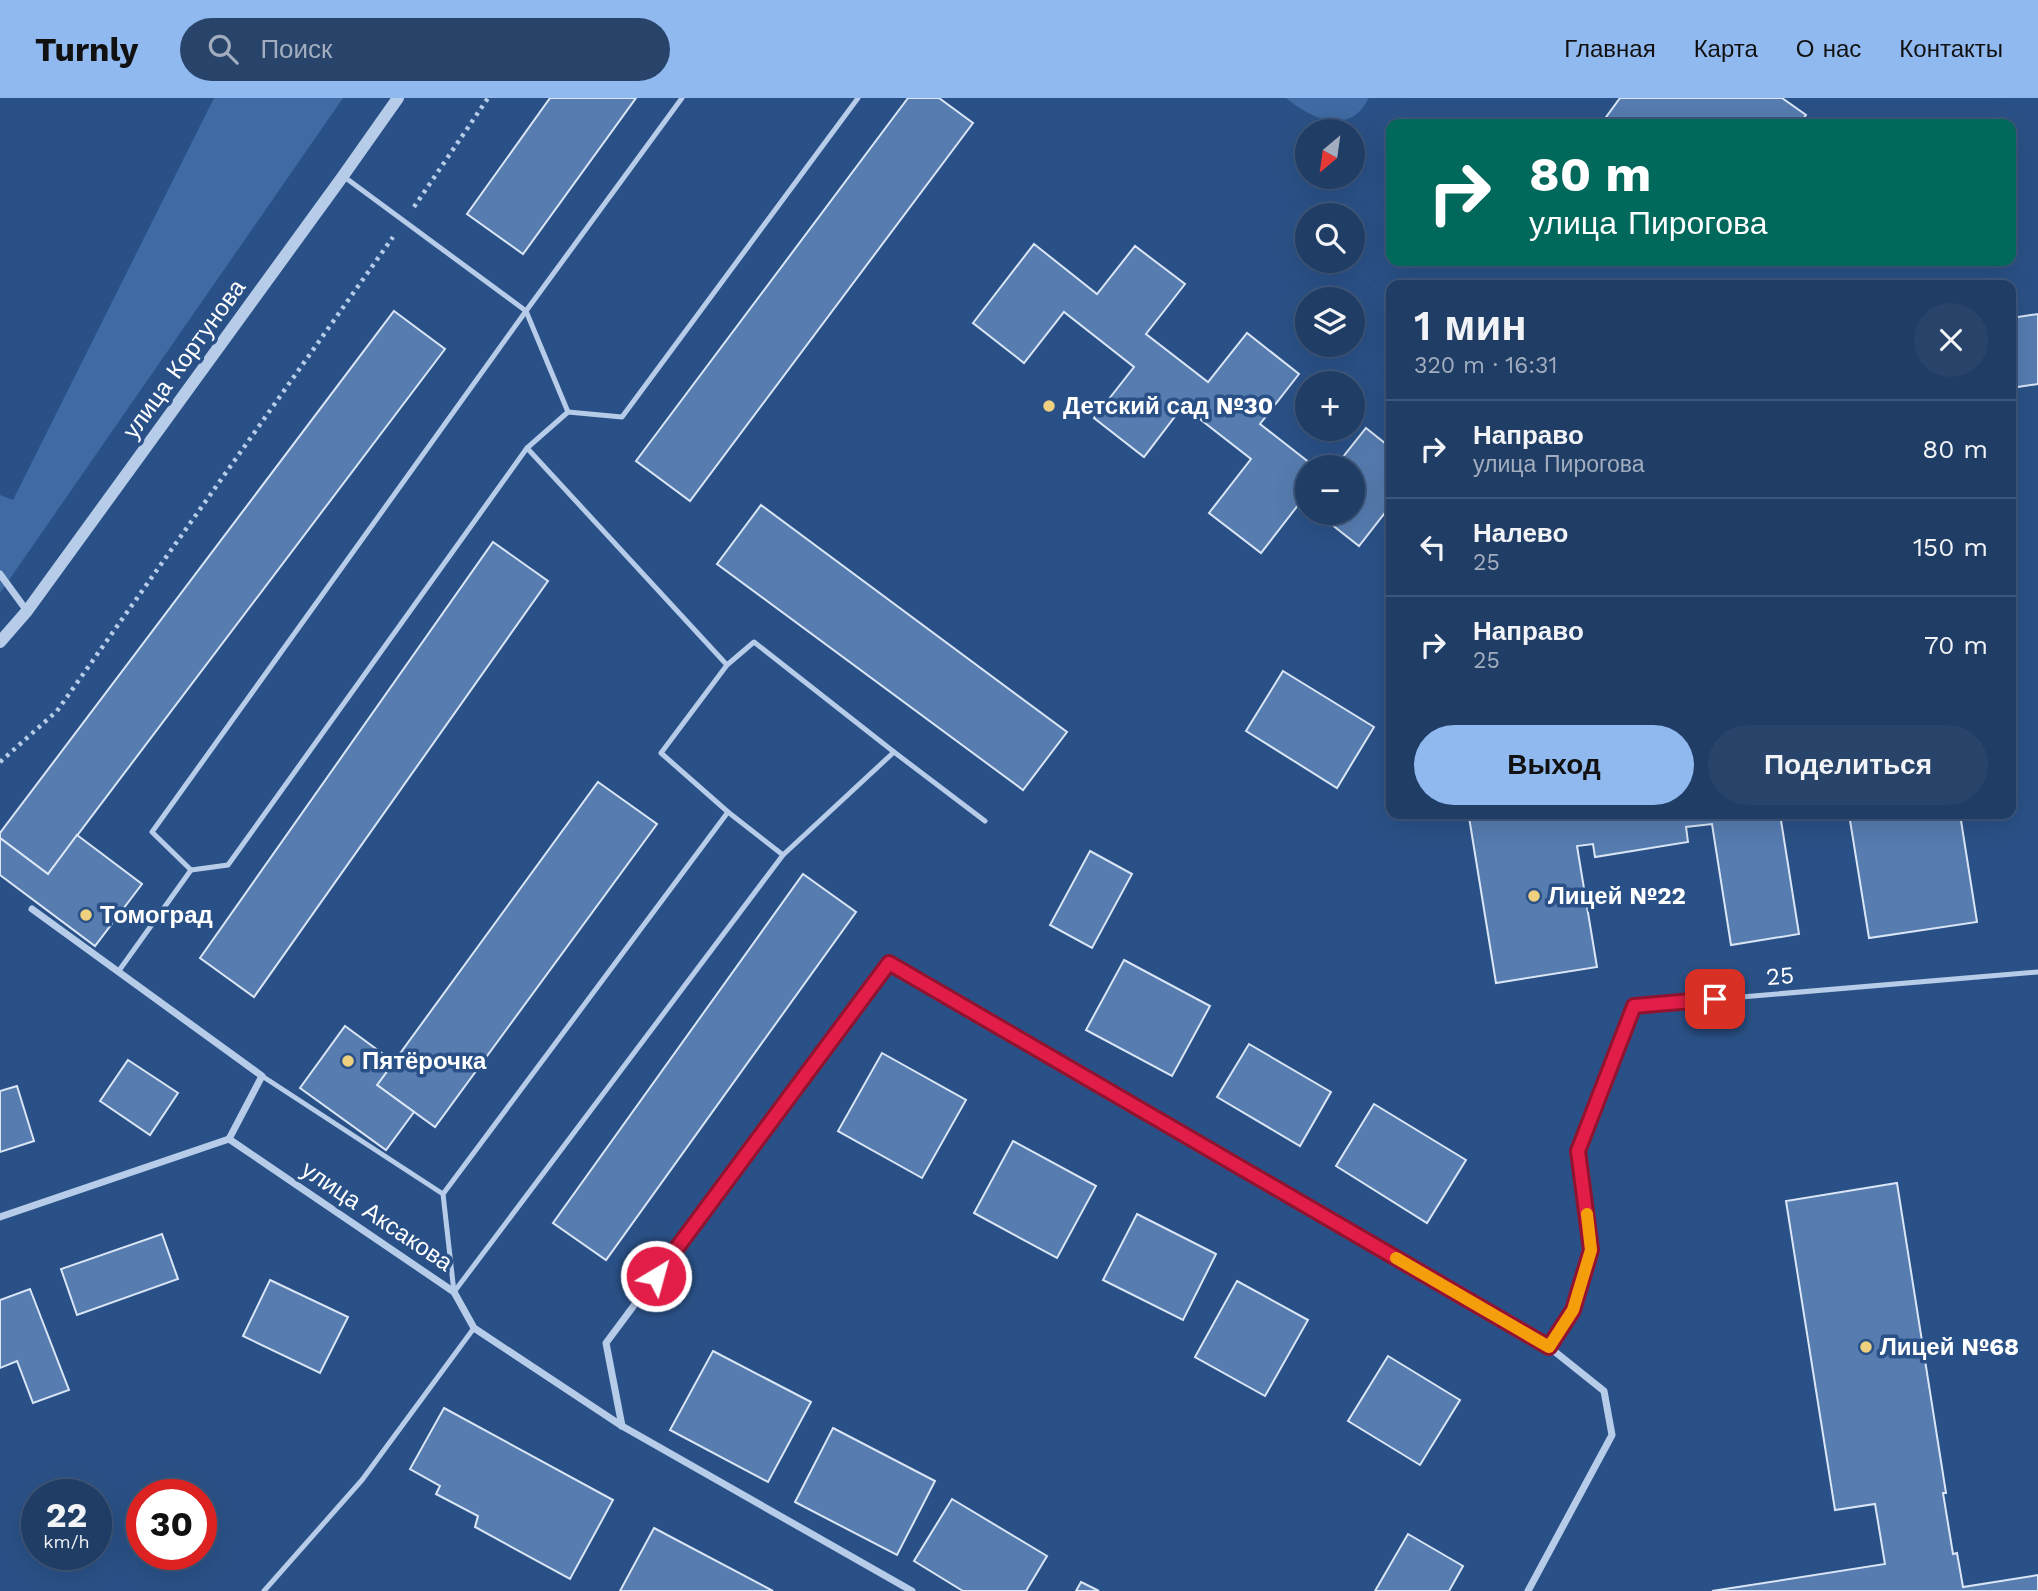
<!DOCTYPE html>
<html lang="ru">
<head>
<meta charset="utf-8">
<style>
	:root { --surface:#203d65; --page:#28446b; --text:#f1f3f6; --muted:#a2aebf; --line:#3d5679; --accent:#90b9f0 }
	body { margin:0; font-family:"Work Sans",sans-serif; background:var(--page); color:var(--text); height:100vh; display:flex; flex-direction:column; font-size:26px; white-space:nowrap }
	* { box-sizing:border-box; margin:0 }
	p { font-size:23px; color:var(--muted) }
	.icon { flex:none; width:38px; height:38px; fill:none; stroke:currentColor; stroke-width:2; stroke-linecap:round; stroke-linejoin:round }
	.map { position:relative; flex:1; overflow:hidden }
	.drawer { position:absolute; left:1386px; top:182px; width:630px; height:539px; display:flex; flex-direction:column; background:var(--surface); border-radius:14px; box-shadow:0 7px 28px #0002,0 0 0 2px var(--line) }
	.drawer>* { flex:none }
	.hud { position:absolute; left:1386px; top:21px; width:630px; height:147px; border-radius:14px; box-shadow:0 7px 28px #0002,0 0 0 2px var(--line); background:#00695c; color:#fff; overflow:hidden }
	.needle { width:46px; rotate:209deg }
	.fabs { position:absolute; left:1295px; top:21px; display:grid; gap:14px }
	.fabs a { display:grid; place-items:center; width:70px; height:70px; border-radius:50%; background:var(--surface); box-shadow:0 7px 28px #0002,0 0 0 2px var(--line); font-size:35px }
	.speed { position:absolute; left:21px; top:1381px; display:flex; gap:14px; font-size:35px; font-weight:700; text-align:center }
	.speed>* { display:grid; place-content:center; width:91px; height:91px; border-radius:50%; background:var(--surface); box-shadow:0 7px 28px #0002,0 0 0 2px var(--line); line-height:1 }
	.speed small { font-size:18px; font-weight:400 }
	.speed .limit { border:10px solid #d22; background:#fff; color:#111 }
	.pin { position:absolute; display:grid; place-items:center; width:60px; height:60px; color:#fff; margin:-30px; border-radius:14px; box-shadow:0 4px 10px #0006 }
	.me { position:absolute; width:77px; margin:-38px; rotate:37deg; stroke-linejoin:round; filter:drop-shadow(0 0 5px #0008) }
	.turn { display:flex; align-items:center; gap:24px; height:147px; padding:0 28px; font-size:32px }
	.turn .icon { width:91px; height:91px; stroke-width:2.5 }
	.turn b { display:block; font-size:49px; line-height:60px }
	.round { display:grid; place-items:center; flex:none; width:74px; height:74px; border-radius:37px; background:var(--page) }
	.summary { display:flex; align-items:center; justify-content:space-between; height:119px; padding:0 28px }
	h1 { font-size:42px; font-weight:600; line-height:52px }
	.primary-button { display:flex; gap:14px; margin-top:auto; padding:14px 28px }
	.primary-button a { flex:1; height:80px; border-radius:42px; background:var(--accent); color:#111; font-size:28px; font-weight:600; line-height:80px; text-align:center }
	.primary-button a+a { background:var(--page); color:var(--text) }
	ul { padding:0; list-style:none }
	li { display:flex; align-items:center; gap:21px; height:98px; padding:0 28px; border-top:2px solid var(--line) }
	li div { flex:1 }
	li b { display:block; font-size:26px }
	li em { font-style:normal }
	header { display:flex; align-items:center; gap:42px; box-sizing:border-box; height:98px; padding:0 35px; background:var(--accent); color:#111 }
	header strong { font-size:33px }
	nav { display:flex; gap:38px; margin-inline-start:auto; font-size:24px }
	.search { width:490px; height:63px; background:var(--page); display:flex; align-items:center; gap:18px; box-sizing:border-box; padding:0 24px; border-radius:38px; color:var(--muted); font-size:26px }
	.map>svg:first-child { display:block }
	.green { fill:#3f6aa3 }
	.building { fill:#567cb0; stroke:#dae6f6; stroke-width:2 }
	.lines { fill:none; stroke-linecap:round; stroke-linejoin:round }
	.path { stroke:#b6cce8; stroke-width:4.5; stroke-dasharray:3.5 5; stroke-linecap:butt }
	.service { stroke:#b6cce8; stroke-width:5 }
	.minor { stroke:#b6cce8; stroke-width:7 }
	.tertiary { stroke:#b6cce8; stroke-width:12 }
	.route-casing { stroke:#92132f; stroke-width:18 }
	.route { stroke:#e11d48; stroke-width:12 }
	.slow { stroke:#f59e0b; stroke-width:12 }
	.poi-dot { fill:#eed07e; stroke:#2a5187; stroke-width:2.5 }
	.labels { text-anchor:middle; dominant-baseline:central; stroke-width:7; stroke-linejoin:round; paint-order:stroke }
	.street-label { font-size:24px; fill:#fff; stroke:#2a5187 }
	.poi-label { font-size:24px; font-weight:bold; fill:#fff; stroke:#2a5187; text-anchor:start }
</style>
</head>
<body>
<header>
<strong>Turnly</strong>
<div class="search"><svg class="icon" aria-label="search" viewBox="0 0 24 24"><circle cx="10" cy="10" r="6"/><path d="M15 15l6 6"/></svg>Поиск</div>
<nav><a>Главная</a><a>Карта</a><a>О нас</a><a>Контакты</a></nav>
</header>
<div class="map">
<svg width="2038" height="1493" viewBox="0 0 2038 1493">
	<rect width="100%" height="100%" fill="#2a5187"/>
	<g class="green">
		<path d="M214,0H343L0,495V397L13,402Z"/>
		<path d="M1286,0H1369C1365,6 1360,15 1354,18C1330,31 1305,15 1286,0Z"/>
	</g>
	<g class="building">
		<path d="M550,0H636L523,156L467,116Z"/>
		<path d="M908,0H939L973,25L690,403L636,363Z"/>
		<path d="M1620,0H1782L1806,17L1799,26H1601Z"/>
		<path d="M1034,146L1097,196L1135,148L1185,186L1146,236L1208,284L1247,235L1299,276L1260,326L1315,369H1307V407L1302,402L1261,455L1209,415L1251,361L1183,308L1144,359L1094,320L1134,269L1064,214L1024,265L973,225Z"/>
		<path d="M394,213L445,251L48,776L0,740V735Z"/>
		<path d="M2038,216V286L2011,290V220Z"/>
		<path d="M1366,330L1391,350V407L1359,448L1317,415H1353V369H1335Z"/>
		<path d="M761,407L1067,634L1023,692L717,466Z"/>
		<path d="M493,444L548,483L254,899L200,860Z"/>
		<path d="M1283,573L1374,629L1337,690L1246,633Z"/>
		<path d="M598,684L657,726L435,1029L377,987Z"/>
		<path d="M1490,716H1780L1799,836L1731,847L1712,726L1686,729L1688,744L1595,759L1593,746L1577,748L1597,869L1496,885L1469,719Z"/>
		<path d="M1849,716H1960L1977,824L1869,840Z"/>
		<path d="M77,737L142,786L95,848L0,777V740L48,776Z"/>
		<path d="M1090,753L1132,776L1092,850L1050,827Z"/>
		<path d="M803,776L856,814L606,1162L553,1125Z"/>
		<path d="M1124,862L1210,908L1172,978L1086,932Z"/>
		<path d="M345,928L394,964L377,987L414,1014L386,1052L300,990Z"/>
		<path d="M1249,946L1331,994L1300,1048L1217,999Z"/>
		<path d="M882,955L966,1002L922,1080L838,1033Z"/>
		<path d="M128,962L178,995L150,1037L100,1003Z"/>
		<path d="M17,988L34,1043L0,1054V993Z"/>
		<path d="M1374,1006L1466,1062L1427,1125L1336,1068Z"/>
		<path d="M1013,1043L1096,1088L1057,1160L974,1115Z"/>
		<path d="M1897,1085L1946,1395H1943L1953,1456L1957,1455L1963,1489L2038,1477V1493H1712L1885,1466L1875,1406L1835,1412L1786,1103Z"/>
		<path d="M1137,1116L1216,1156L1183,1222L1103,1182Z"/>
		<path d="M162,1136L178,1181L77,1217L61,1171Z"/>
		<path d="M270,1182L348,1219L320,1275L243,1238Z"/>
		<path d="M1237,1183L1308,1222L1265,1298L1195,1259Z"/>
		<path d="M30,1191L69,1292L33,1305L17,1263L0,1270V1202Z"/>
		<path d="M713,1253L811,1304L768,1384L670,1332Z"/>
		<path d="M1388,1258L1460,1302L1420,1367L1348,1323Z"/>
		<path d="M444,1310L613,1402L570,1481L475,1429L478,1418L436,1396L440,1388L410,1371Z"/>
		<path d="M833,1330L935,1383L897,1457L795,1404Z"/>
		<path d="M952,1401L1047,1458L1026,1493H963L914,1463Z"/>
		<path d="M654,1430L773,1493H620Z"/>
		<path d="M1408,1436L1463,1468L1449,1493H1375Z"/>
		<path d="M1081,1484L1099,1493H1076Z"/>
	</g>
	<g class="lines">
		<g class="path">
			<path d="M414,109L488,0"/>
			<path d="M0,664L57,613L393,139"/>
		</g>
		<g class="service">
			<path d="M568,314L622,319L858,0"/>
			<path d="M527,350L727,567L661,655L728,714L783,757"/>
			<path d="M894,654L985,723"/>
			<path d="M191,772L228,767L527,350L568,314L526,213L343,78"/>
			<path d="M118,874L191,772L152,734L526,213L682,0"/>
			<path d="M262,978L443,1096"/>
			<path d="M454,1194L783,757L894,654L754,544L727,567"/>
			<path d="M454,1194L443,1096L728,714"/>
			<path d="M1549,1249L1573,1212L1591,1152L1578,1053L1634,908L2038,874"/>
			<path d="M264,1493L362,1382L474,1230"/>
		</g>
		<g class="minor">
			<path d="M0,476L27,513"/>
			<path d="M32,811L262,978L229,1041"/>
			<path d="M0,1119L229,1041L454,1194L474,1230L622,1328L912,1493"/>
			<path d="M622,1328L606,1245L889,865L1549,1249L1604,1293L1612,1337L1528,1493"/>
		</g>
		<path class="tertiary" d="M0,544L27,513L343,78L398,0"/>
	</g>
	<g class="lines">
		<g class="route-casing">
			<path id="route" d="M656,1178L889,865L1549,1249L1573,1212L1591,1152L1578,1053L1634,908L1715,901"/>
		</g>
		<use href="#route" class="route"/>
		<path class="slow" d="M1396,1160L1549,1249L1573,1212L1591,1152L1587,1116"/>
	</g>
	<g class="poi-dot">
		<circle cx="1049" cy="308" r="7"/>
		<circle cx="1534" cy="798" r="7"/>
		<circle cx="86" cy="817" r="7"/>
		<circle cx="348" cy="963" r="7"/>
		<circle cx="1866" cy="1249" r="7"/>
	</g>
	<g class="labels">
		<g class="street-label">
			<text transform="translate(184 261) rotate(-54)">улица Кортунова</text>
			<text transform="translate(1780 878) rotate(-5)">25</text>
			<text transform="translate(377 1118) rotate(34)">улица Аксакова</text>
		</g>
		<g class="poi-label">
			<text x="1063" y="308">Детский сад №30</text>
			<text x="1548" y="798">Лицей №22</text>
			<text x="100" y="817">Томоград</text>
			<text x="362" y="963">Пятёрочка</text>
			<text x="1880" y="1249">Лицей №68</text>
		</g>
	</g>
</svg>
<div class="fabs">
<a><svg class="needle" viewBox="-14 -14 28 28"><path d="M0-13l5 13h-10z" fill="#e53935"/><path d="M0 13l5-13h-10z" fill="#a2aebf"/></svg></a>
<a><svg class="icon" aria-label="search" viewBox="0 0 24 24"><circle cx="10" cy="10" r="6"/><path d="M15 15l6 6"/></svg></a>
<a><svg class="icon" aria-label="layers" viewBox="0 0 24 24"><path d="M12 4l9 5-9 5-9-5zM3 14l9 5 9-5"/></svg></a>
<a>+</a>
<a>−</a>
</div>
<div class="speed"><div>22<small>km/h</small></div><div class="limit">30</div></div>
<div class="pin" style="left:1715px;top:901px;background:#d93025"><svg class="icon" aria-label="arrive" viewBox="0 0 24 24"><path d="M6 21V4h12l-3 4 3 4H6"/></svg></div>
<svg class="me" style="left:656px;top:1178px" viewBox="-20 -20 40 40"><circle r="17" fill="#e11d48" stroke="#fff" stroke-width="3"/><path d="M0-11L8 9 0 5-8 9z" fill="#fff"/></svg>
<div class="hud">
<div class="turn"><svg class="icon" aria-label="right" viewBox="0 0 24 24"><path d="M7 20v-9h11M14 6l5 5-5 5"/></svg><div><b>80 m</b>улица Пирогова</div></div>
</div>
<section class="drawer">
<div class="summary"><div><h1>1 мин</h1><p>320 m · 16:31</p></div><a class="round"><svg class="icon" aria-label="close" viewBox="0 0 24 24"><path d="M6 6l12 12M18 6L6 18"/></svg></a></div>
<ul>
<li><svg class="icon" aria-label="right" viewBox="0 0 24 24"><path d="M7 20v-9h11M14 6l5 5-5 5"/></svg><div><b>Направо</b><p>улица Пирогова</p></div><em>80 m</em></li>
<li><svg class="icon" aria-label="left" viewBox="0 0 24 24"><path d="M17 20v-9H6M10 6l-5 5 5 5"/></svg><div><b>Налево</b><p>25</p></div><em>150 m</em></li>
<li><svg class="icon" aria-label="right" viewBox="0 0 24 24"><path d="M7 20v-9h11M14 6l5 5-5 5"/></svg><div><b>Направо</b><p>25</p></div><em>70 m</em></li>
</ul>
<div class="primary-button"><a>Выход</a><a>Поделиться</a></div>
</section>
</div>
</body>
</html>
